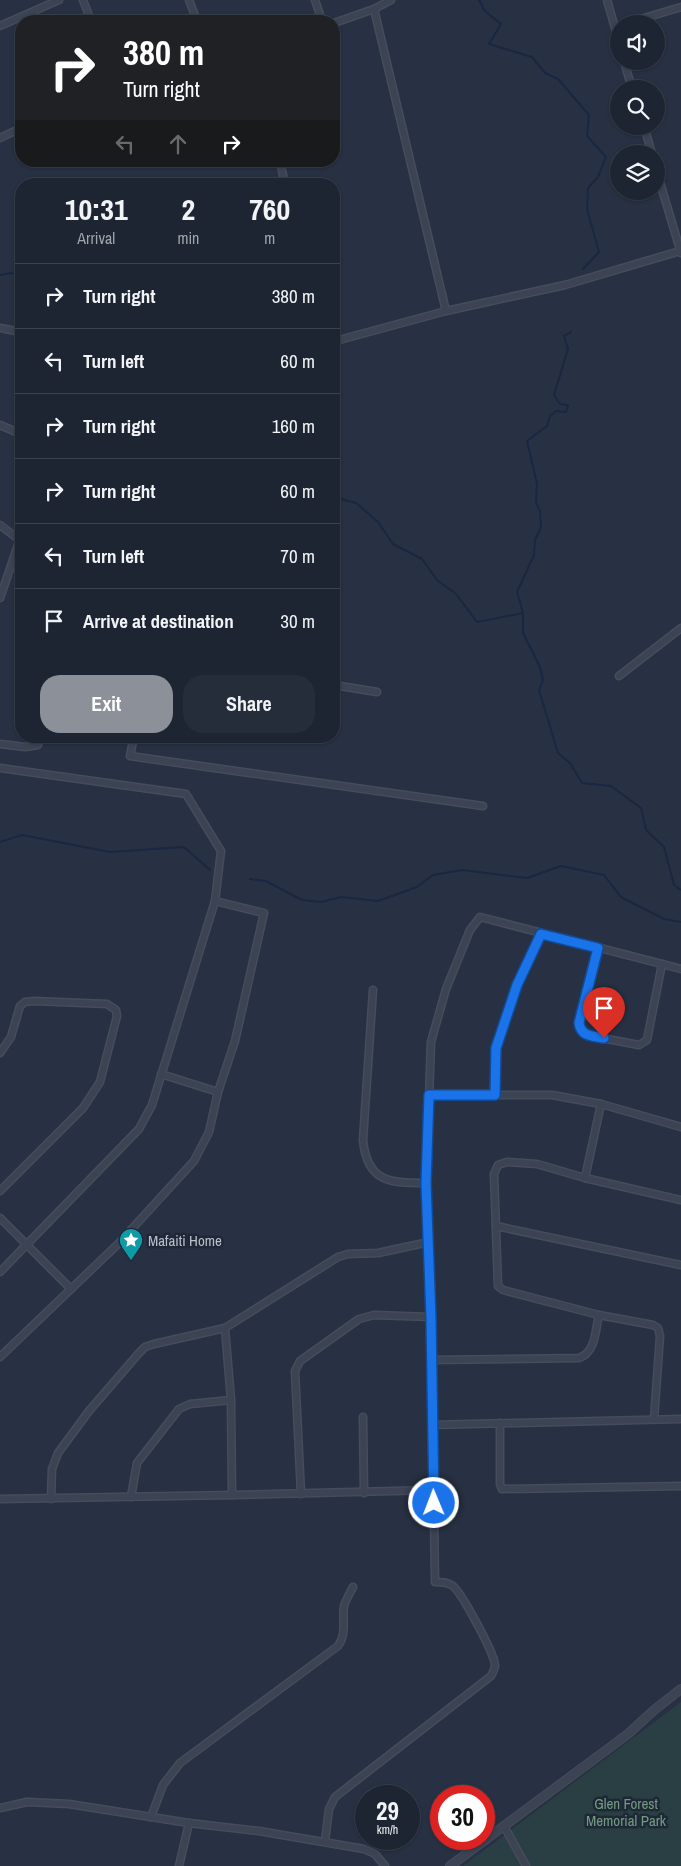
<!DOCTYPE html>
<html lang="en">
<head>
<meta charset="utf-8">
<style>
	:root { --surface:#1d2532; --page:#252d3a; --text:#f1f3f6; --muted:#a0a5ac; --line:#3b424d; --accent:#8c9099 }
	body { margin:0; font-family:"Archivo Narrow",sans-serif; background:var(--page); color:var(--text); height:100vh; display:flex; flex-direction:column; font-size:19px; white-space:nowrap }
	* { box-sizing:border-box; margin:0 }
	p { font-size:16px; color:var(--muted) }
	.icon { flex:none; width:28px; height:28px; fill:none; stroke:currentColor; stroke-width:2; stroke-linecap:round; stroke-linejoin:round }
	.map { position:relative; flex:1; overflow:hidden }
	.drawer { position:absolute; left:15px; top:178px; width:325px; height:565px; display:flex; flex-direction:column; background:var(--surface); border-radius:20px; box-shadow:0 1px 4px #0004,0 0 0 1px var(--line) }
	.drawer>* { flex:none }
	.top-card { position:absolute; left:15px; top:15px; width:325px; height:152px; border-radius:20px; box-shadow:0 1px 4px #0004,0 0 0 1px var(--line); background:#202124; color:#fff; overflow:hidden }
	.tools { position:absolute; left:610px; top:15px; display:grid; gap:10px }
	.tools a { display:grid; place-items:center; width:55px; height:55px; border-radius:50%; background:var(--surface); box-shadow:0 1px 4px #0004,0 0 0 1px var(--line); font-size:25px }
	.speed { position:absolute; left:355px; top:1785px; display:flex; gap:10px; font-size:25px; font-weight:700; text-align:center }
	.speed>* { display:grid; place-content:center; width:65px; height:65px; border-radius:50%; background:var(--surface); box-shadow:0 1px 4px #0004,0 0 0 1px var(--line); line-height:1 }
	.speed small { font-size:12px; font-weight:400 }
	.speed .limit { border:8px solid #d22; background:#fff; color:#111 }
	.pin { position:absolute; display:grid; place-items:center; width:42px; height:42px; color:#fff; margin:-51px -21px; border-radius:50% 50% 50% 0; rotate:-45deg; box-shadow:0 0 5px #0007 }
	.pin .icon { rotate:45deg }
	.me { position:absolute; width:55px; margin:-28px; rotate:359deg; stroke-linejoin:round; filter:drop-shadow(0 0 4px #0008) }
	.turn { display:flex; align-items:center; gap:18px; height:105px; padding:0 25px; font-size:22px }
	.turn .icon { width:65px; height:65px; stroke-width:2.5 }
	.turn b { display:block; font-size:35px; line-height:42px }
	.lanes { display:flex; align-items:center; height:48px; padding:0 25px; background:#0003; justify-content:center; gap:25px; direction:ltr }
	.lanes .off { opacity:.35 }
	.eta { display:flex; justify-content:space-evenly; align-items:center; height:85px; text-align:center }
	.eta b { font-size:30px; font-weight:800; line-height:35px }
	.primary-button { display:flex; gap:10px; margin-top:auto; padding:10px 25px }
	.primary-button a { flex:1; height:58px; border-radius:20px; background:var(--accent); color:#fff; font-size:20px; font-weight:800; line-height:58px; text-align:center }
	.primary-button a+a { background:var(--page); color:var(--text) }
	ul { padding:0; list-style:none }
	li { display:flex; align-items:center; gap:15px; height:65px; padding:0 25px; border-top:1px solid var(--line) }
	li div { flex:1 }
	li b { display:block; font-size:19px }
	li em { font-style:normal }
	.map>svg:first-child { display:block }
	.green { fill:#293f44 }
	.lines { fill:none; stroke-linecap:round; stroke-linejoin:round }
	.stream { stroke:#192742; stroke-width:2 }
	.minor-casing { stroke:#454c5c; stroke-width:9 }
	.tertiary-casing { stroke:#454c5c; stroke-width:10 }
	.minor { stroke:#3c4353; stroke-width:6 }
	.tertiary { stroke:#3c4353; stroke-width:8 }
	.route-casing { stroke:#114b97; stroke-width:12 }
	.route { stroke:#1a73e8; stroke-width:9 }
	.labels { text-anchor:middle; dominant-baseline:central; stroke-width:5; stroke-linejoin:round; paint-order:stroke }
	.poi-label { font-size:15px; fill:#b9bfcc; stroke:#202838; text-anchor:start }
	.park-label { font-size:15px; fill:#709d7e; stroke:#202838 }
</style>
</head>
<body>
<div class="map">
<svg width="681" height="1866" viewBox="0 0 681 1866">
	<rect width="100%" height="100%" fill="#273143"/>
	<path class="green" d="M681,1702V1866H463Z"/>
	<g class="lines">
		<g class="stream">
			<path d="M479,0L485,11L501,24L489,44L532,57L545,73L558,79L589,115L587,136L606,157L598,177L588,188L587,209L599,252L583,269"/>
			<path d="M0,275L12,273L21,274"/>
			<path d="M571,332L564,336L568,349L554,395L560,404L568,405L566,412L556,411L550,416L547,426L527,441L537,484L536,503L540,511L541,527L535,540L534,555L517,592L523,613V633L540,667L543,680L539,690L558,753L570,763L582,783L611,786L641,808L646,830L664,847L674,885L681,890"/>
			<path d="M334,497L356,503L378,522L393,544L422,559L437,580L456,594L477,622L523,613"/>
			<path d="M0,842L22,835L110,852L184,847L210,870"/>
			<path d="M250,879L266,881L302,900L321,902L341,897L378,901L417,887L433,875L462,870L527,878L561,866L604,875L621,897L664,919L681,922"/>
		</g>
		<g class="minor-casing">
			<g id="minor">
				<path d="M83,0L91,21"/>
				<path d="M189,0L197,21"/>
				<path d="M315,0L322,21"/>
				<path d="M607,0L619,42"/>
				<path d="M374,9L446,311"/>
				<path d="M334,23L374,9L391,0"/>
				<path d="M624,24L681,7"/>
				<path d="M0,26L59,0"/>
				<path d="M624,61L632,89"/>
				<path d="M644,126L652,154"/>
				<path d="M0,138L21,128"/>
				<path d="M280,161L285,184"/>
				<path d="M656,169L681,253"/>
				<path d="M0,328L21,332"/>
				<path d="M334,339L339,340L446,311L565,285L680,251"/>
				<path d="M0,425L21,434"/>
				<path d="M0,525L21,541"/>
				<path d="M0,598L20,539"/>
				<path d="M619,676L681,628"/>
				<path d="M334,685L377,692"/>
				<path d="M134,736L130,756L483,806"/>
				<path d="M0,744L25,747L38,745L40,736"/>
				<path d="M0,768L186,794L221,851L215,901L152,1105L139,1129L0,1272"/>
				<path d="M599,948L579,1023L582,1032L586,1035L639,1045L647,1040L662,964"/>
				<path d="M373,990L363,1140C367,1183 391,1183 426,1183"/>
				<path d="M0,1053L11,1037L20,1006L25,1002L34,1001L107,1004L116,1010L117,1016L100,1082L83,1108L0,1191"/>
				<path d="M161,1074L218,1092"/>
				<path d="M429,1095H552L601,1104L681,1127"/>
				<path d="M495,1095L496,1048L517,985L541,934"/>
				<path d="M585,1178L601,1104"/>
				<path d="M0,1218L71,1289"/>
				<path d="M496,1226L681,1265"/>
				<path d="M0,1357L118,1244L194,1161L209,1132L218,1092L235,1041L264,913L215,901"/>
				<path d="M431,1360L579,1358C596,1352 595,1331 599,1315"/>
				<path d="M363,1417L364,1493"/>
				<path d="M654,1419L660,1336L658,1328L653,1325L599,1315L503,1290L498,1286L494,1174L498,1165L507,1162L537,1164L585,1178L681,1200"/>
				<path d="M500,1423V1484L502,1489L681,1486"/>
				<path d="M432,1425L681,1419"/>
				<path d="M301,1494L295,1371L300,1361L359,1319L374,1315L431,1317"/>
				<path d="M232,1495L231,1400L225,1328L338,1257L348,1254L378,1253L429,1242"/>
				<path d="M131,1497L137,1463L179,1409L190,1404L231,1400"/>
				<path d="M0,1499L232,1495L433,1490"/>
				<path d="M51,1499L52,1469L58,1453L89,1411L139,1353L145,1347L154,1344L225,1328"/>
				<path d="M0,1808L27,1802L69,1804L189,1823L259,1831L364,1849L375,1854L385,1866"/>
				<path d="M151,1817L163,1785L180,1763L338,1646C347,1634 342,1620 344,1606C346,1599 350,1593 353,1587"/>
				<path d="M504,1826L526,1866"/>
				<path d="M325,1841L329,1809L335,1797L491,1676C493,1672 495,1669 495,1665C494,1653 463,1595 453,1586C448,1582 441,1582 435,1582L431,1317L426,1183L431,1042L446,989L470,930L480,917L681,969"/>
				<path d="M179,1866L189,1823"/>
			</g>
		</g>
		<g class="tertiary-casing">
			<path id="tertiary" d="M450,1866L628,1734L653,1711L681,1689"/>
		</g>
		<use href="#minor" class="minor"/>
		<use href="#tertiary" class="tertiary"/>
	</g>
	<g class="lines">
		<g class="route-casing">
			<path id="route" d="M434,1503L431,1318L426,1183L429,1095H495L496,1048L517,985L541,934L598,948L579,1023C581,1037 593,1036 604,1038"/>
		</g>
		<use href="#route" class="route"/>
	</g>
	<defs>
		<g id="sight-pin" transform="scale(1.25)"><path d="M0 17L-7.5 6A9.5 9.5 0 1 1 7.5 6Z" fill="#0f9aa8" stroke="#202838"/><path d="M0-6L1.8-2.2L6-1.7L2.9 1.2L3.7 5.4L0 3.3L-3.7 5.4L-2.9 1.2L-6-1.7L-1.8-2.2Z" fill="#fff"/></g>
	</defs>
	<g fill-rule="evenodd">
		<use href="#sight-pin" x="131" y="1240"/>
	</g>
	<g class="labels">
		<g class="poi-label">
			<text x="148" y="1240">Mafaiti Home</text>
		</g>
		<g class="park-label">
			<text x="626" y="1803">Glen Forest<tspan x="626" dy="17">Memorial Park</tspan></text>
		</g>
	</g>
</svg>
<div class="tools">
<a><svg class="icon" aria-label="sound" viewBox="0 0 24 24"><path d="M4 9h4l5-4v14l-5-4H4zM17 9q2 3 0 6"/></svg></a>
<a><svg class="icon" aria-label="search" viewBox="0 0 24 24"><circle cx="10" cy="10" r="6"/><path d="M15 15l6 6"/></svg></a>
<a><svg class="icon" aria-label="layers" viewBox="0 0 24 24"><path d="M12 4l9 5-9 5-9-5zM3 14l9 5 9-5"/></svg></a>
</div>
<div class="speed"><div>29<small>km/h</small></div><div class="limit">30</div></div>
<div class="pin" style="left:604px;top:1038px;background:#d93025"><svg class="icon" aria-label="arrive" viewBox="0 0 24 24"><path d="M6 21V4h12l-3 4 3 4H6"/></svg></div>
<svg class="me" style="left:434px;top:1503px" viewBox="-20 -20 40 40"><circle r="17" fill="#1a73e8" stroke="#fff" stroke-width="3"/><path d="M0-11L8 9 0 5-8 9z" fill="#fff"/></svg>
<div class="top-card">
<div class="turn"><svg class="icon" aria-label="right" viewBox="0 0 24 24"><path d="M7 20v-9h11M14 6l5 5-5 5"/></svg><div><b>380 m</b>Turn right</div></div>
<div class="lanes"><svg class="icon off" aria-label="left" viewBox="0 0 24 24"><path d="M17 20v-9H6M10 6l-5 5 5 5"/></svg><svg class="icon off" aria-label="ahead" viewBox="0 0 24 24"><path d="M12 20V5M6 11l6-6 6 6"/></svg><svg class="icon" aria-label="right" viewBox="0 0 24 24"><path d="M7 20v-9h11M14 6l5 5-5 5"/></svg></div>
</div>
<section class="drawer">
<div class="eta">
<div><b>10:31</b><p>Arrival</p></div>
<div><b>2</b><p>min</p></div>
<div><b>760</b><p>m</p></div>
</div>
<ul>
<li><svg class="icon" aria-label="right" viewBox="0 0 24 24"><path d="M7 20v-9h11M14 6l5 5-5 5"/></svg><div><b>Turn right</b></div><em>380 m</em></li>
<li><svg class="icon" aria-label="left" viewBox="0 0 24 24"><path d="M17 20v-9H6M10 6l-5 5 5 5"/></svg><div><b>Turn left</b></div><em>60 m</em></li>
<li><svg class="icon" aria-label="right" viewBox="0 0 24 24"><path d="M7 20v-9h11M14 6l5 5-5 5"/></svg><div><b>Turn right</b></div><em>160 m</em></li>
<li><svg class="icon" aria-label="right" viewBox="0 0 24 24"><path d="M7 20v-9h11M14 6l5 5-5 5"/></svg><div><b>Turn right</b></div><em>60 m</em></li>
<li><svg class="icon" aria-label="left" viewBox="0 0 24 24"><path d="M17 20v-9H6M10 6l-5 5 5 5"/></svg><div><b>Turn left</b></div><em>70 m</em></li>
<li><svg class="icon" aria-label="arrive" viewBox="0 0 24 24"><path d="M6 21V4h12l-3 4 3 4H6"/></svg><div><b>Arrive at destination</b></div><em>30 m</em></li>
</ul>
<div class="primary-button"><a>Exit</a><a>Share</a></div>
</section>
</div>
</body>
</html>
